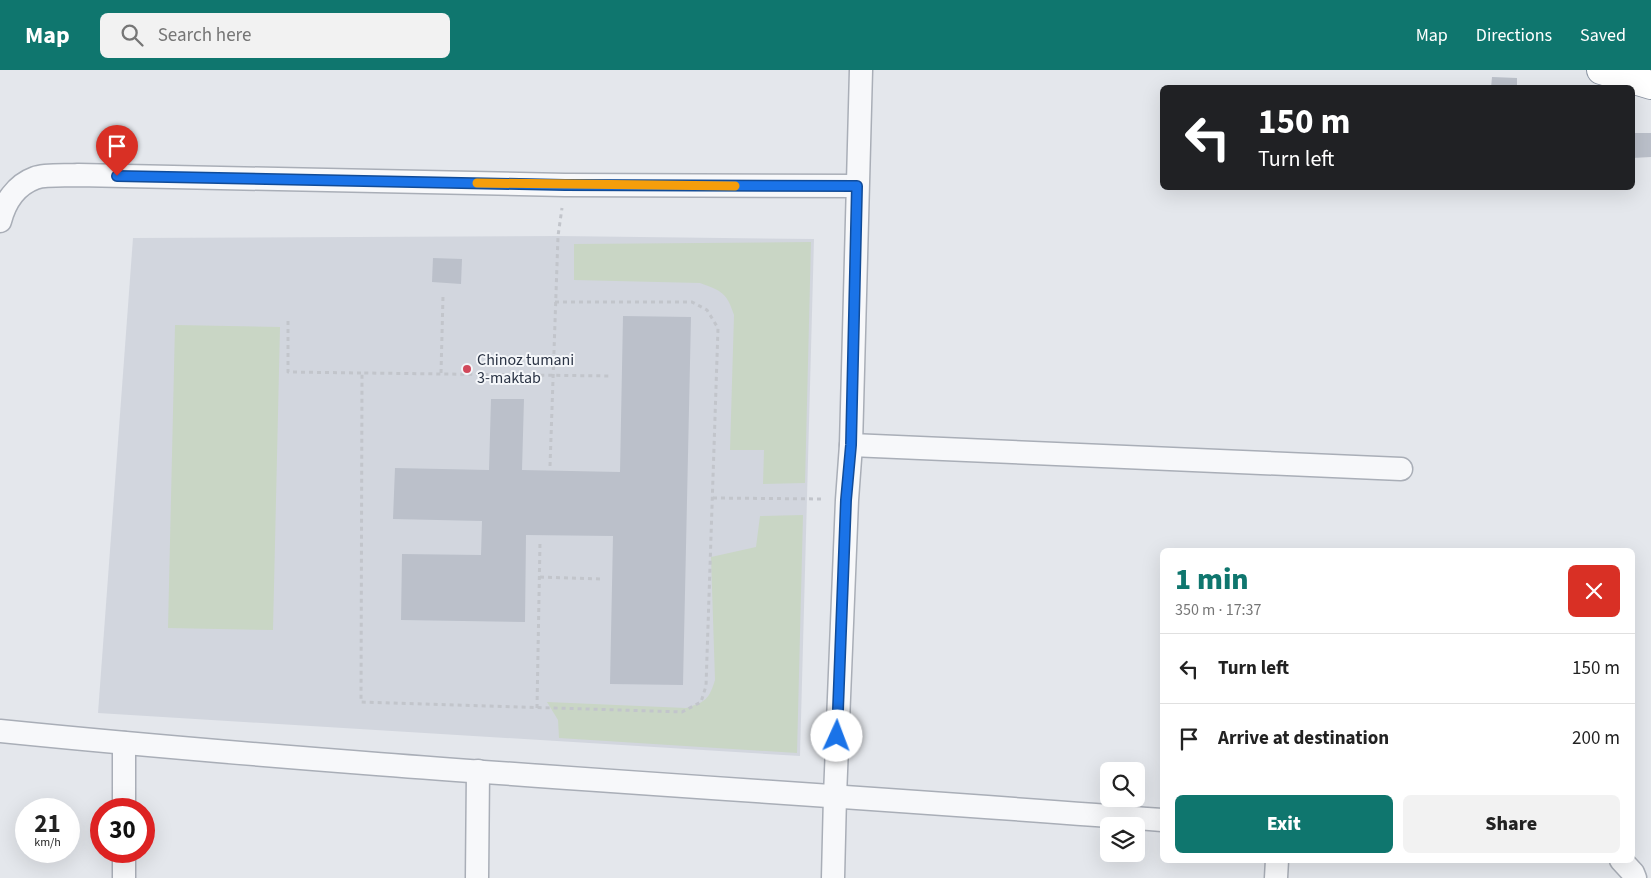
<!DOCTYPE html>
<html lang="en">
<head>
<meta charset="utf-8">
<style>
	:root { --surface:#fff; --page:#f2f2f2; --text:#222; --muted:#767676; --line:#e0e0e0; --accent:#0f766e }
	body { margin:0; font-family:"Source Sans 3",sans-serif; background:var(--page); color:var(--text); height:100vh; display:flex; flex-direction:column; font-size:19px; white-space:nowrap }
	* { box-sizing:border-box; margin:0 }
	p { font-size:16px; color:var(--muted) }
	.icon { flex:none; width:28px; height:28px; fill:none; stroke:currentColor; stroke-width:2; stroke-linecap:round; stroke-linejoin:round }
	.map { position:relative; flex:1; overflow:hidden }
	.panel { position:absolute; left:1160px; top:478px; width:475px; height:315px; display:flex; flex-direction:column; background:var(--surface); border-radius:8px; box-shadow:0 5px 20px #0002 }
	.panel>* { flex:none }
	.guide { position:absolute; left:1160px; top:15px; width:475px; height:105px; border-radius:8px; box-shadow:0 5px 20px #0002; background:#202124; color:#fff; overflow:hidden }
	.fabs { position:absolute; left:1100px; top:692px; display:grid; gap:10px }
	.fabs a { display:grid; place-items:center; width:45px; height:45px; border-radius:8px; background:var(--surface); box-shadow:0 5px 20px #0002; font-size:25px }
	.speed { position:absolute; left:15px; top:728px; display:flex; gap:10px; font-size:25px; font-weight:700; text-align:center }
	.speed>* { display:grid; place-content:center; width:65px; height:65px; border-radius:50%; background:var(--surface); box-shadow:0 5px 20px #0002; line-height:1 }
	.speed small { font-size:12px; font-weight:400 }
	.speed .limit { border:8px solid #d22; background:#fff; color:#111 }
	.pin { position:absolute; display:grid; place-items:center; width:42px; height:42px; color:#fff; margin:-51px -21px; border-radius:50% 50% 50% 0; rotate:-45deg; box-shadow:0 0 5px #0007 }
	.pin .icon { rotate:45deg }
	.me { position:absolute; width:55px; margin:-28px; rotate:2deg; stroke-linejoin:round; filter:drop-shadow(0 0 4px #0008) }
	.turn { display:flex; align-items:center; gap:18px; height:105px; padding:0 15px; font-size:22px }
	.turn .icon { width:65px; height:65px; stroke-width:2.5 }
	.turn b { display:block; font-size:35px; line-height:42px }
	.round { display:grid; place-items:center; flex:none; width:52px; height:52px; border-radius:8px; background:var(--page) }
	.headline { display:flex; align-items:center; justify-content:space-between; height:85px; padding:0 15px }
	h1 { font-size:30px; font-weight:800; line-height:38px; color:var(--accent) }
	.button { display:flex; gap:10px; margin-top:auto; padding:10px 15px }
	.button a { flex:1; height:58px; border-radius:8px; background:var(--accent); color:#fff; font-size:20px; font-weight:800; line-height:58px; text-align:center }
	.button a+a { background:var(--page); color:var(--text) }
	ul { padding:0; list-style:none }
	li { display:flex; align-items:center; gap:15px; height:70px; padding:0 15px; border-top:1px solid var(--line) }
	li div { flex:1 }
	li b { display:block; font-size:19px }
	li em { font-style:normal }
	header { display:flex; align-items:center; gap:30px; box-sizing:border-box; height:70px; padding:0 25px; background:var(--accent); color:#fff }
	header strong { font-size:24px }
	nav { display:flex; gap:28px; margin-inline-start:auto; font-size:18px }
	.search { width:350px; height:45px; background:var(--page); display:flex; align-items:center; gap:12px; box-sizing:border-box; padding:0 18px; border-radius:8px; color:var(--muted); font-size:19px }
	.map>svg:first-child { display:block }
	.built { fill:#d2d6de }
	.green { fill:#c9d6c5 }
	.building { fill:#bbc0ca }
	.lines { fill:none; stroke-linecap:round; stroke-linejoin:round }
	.minor-casing { stroke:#a9aeb7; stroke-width:25 }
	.trunk-casing { stroke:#8b94a3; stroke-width:30 }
	.path { stroke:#c2c5cb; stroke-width:3; stroke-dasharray:4 4; stroke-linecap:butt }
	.minor { stroke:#f7f8fa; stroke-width:22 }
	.trunk { stroke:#fff; stroke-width:28 }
	.route-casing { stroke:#114b97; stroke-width:12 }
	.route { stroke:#1a73e8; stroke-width:9 }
	.slow { stroke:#f59e0b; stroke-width:9 }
	.poi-dot { fill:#d1495b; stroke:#f4f6f9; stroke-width:2 }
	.labels { text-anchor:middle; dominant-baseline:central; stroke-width:4; stroke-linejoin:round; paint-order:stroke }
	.poi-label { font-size:16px; fill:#2b3445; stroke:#f4f6f9; text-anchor:start }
</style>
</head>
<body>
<header>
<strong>Map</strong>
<div class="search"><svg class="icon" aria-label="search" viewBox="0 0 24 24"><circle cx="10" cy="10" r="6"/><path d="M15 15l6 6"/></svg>Search here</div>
<nav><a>Map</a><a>Directions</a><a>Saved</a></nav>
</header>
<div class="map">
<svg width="1651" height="808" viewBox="0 0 1651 808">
	<rect width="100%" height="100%" fill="#e4e7ec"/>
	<path class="built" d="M558,166L814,169L800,686L98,643L133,168Z"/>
	<g class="green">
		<path d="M811,172L805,413L763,414L764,380H730L734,245C727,223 722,221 700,213L574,210V174Z"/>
		<path d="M175,255L280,257L273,560L168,558Z"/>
		<path d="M803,445L797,683L559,668L558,650L547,632L686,638C706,632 709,629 715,610L711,487L756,477L760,446Z"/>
	</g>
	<g class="building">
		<path d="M1492,7L1517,8V18H1491Z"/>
		<path d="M1632,63H1651V87L1632,88Z"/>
		<path d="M433,188L462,189L461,214L432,212Z"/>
		<path d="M623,246L691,247L683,615L610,614L613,466L526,465L525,552L401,550L402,484L481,485L482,451L393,449L395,398L489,400L491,329H524L522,400L620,402Z"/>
	</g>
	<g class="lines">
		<g class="minor-casing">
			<g id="minor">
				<path d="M0,151C5,132 16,115 35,108C46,104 67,106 78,105L565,115L857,116"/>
				<path d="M851,375L1401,399"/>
				<path d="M0,661C387,700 775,720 1162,750"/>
				<path d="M124,739V673"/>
				<path d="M1621,790L1633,803L1635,808"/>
				<path d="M124,808V781"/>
				<path d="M477,808L478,701"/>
				<path d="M833,808L835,726L847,430L851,375L861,0"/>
				<path d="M1276,808L1277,790"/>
			</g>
		</g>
		<g class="trunk-casing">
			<path id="trunk" d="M1601,0L1651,15"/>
		</g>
		<g class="path">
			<path d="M555,232H692L707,240L718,258L706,616L701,632L682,642L361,632L362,303L611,306"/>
			<path d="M288,251V302L362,303"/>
			<path d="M441,303L443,226"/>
			<path d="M550,396L558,166L562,138"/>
			<path d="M713,428L823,429"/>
			<path d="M540,507L601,509"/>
			<path d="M537,638L540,472"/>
		</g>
		<use href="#minor" class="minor"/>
		<use href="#trunk" class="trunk"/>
	</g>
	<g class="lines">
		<g class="route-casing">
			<path id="route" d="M117,106L565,115L857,116L851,375L846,430L837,666"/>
		</g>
		<use href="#route" class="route"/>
		<path class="slow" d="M477,113L735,116"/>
	</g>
	<circle class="poi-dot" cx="467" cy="299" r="5"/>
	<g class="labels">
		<g class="poi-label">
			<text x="477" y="290">Chinoz tumani<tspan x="477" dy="18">3-maktab</tspan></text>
		</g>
	</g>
</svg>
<div class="fabs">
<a><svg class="icon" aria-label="search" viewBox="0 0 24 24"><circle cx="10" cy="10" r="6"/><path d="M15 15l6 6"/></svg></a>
<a><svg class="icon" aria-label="layers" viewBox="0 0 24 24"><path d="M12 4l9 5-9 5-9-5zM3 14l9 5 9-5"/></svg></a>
</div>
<div class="speed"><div>21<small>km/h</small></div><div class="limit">30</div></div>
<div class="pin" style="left:117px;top:106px;background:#d93025"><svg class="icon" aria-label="arrive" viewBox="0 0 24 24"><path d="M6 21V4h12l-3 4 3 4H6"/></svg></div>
<svg class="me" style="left:837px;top:666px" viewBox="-20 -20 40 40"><circle r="19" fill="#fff"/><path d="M0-13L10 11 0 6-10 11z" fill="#1a73e8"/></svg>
<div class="guide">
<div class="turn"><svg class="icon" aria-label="left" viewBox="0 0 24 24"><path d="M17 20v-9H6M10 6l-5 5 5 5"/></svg><div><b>150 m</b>Turn left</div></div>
</div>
<section class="panel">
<div class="headline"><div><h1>1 min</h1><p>350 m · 17:37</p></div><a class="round" style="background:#d93025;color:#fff"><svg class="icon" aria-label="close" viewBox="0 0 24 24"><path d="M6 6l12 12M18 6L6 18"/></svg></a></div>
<ul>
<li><svg class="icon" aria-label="left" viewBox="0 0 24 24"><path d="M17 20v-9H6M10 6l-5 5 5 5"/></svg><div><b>Turn left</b></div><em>150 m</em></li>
<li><svg class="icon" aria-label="arrive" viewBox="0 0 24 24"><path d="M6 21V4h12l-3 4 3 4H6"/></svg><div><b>Arrive at destination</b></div><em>200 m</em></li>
</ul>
<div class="button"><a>Exit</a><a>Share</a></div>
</section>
</div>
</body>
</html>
